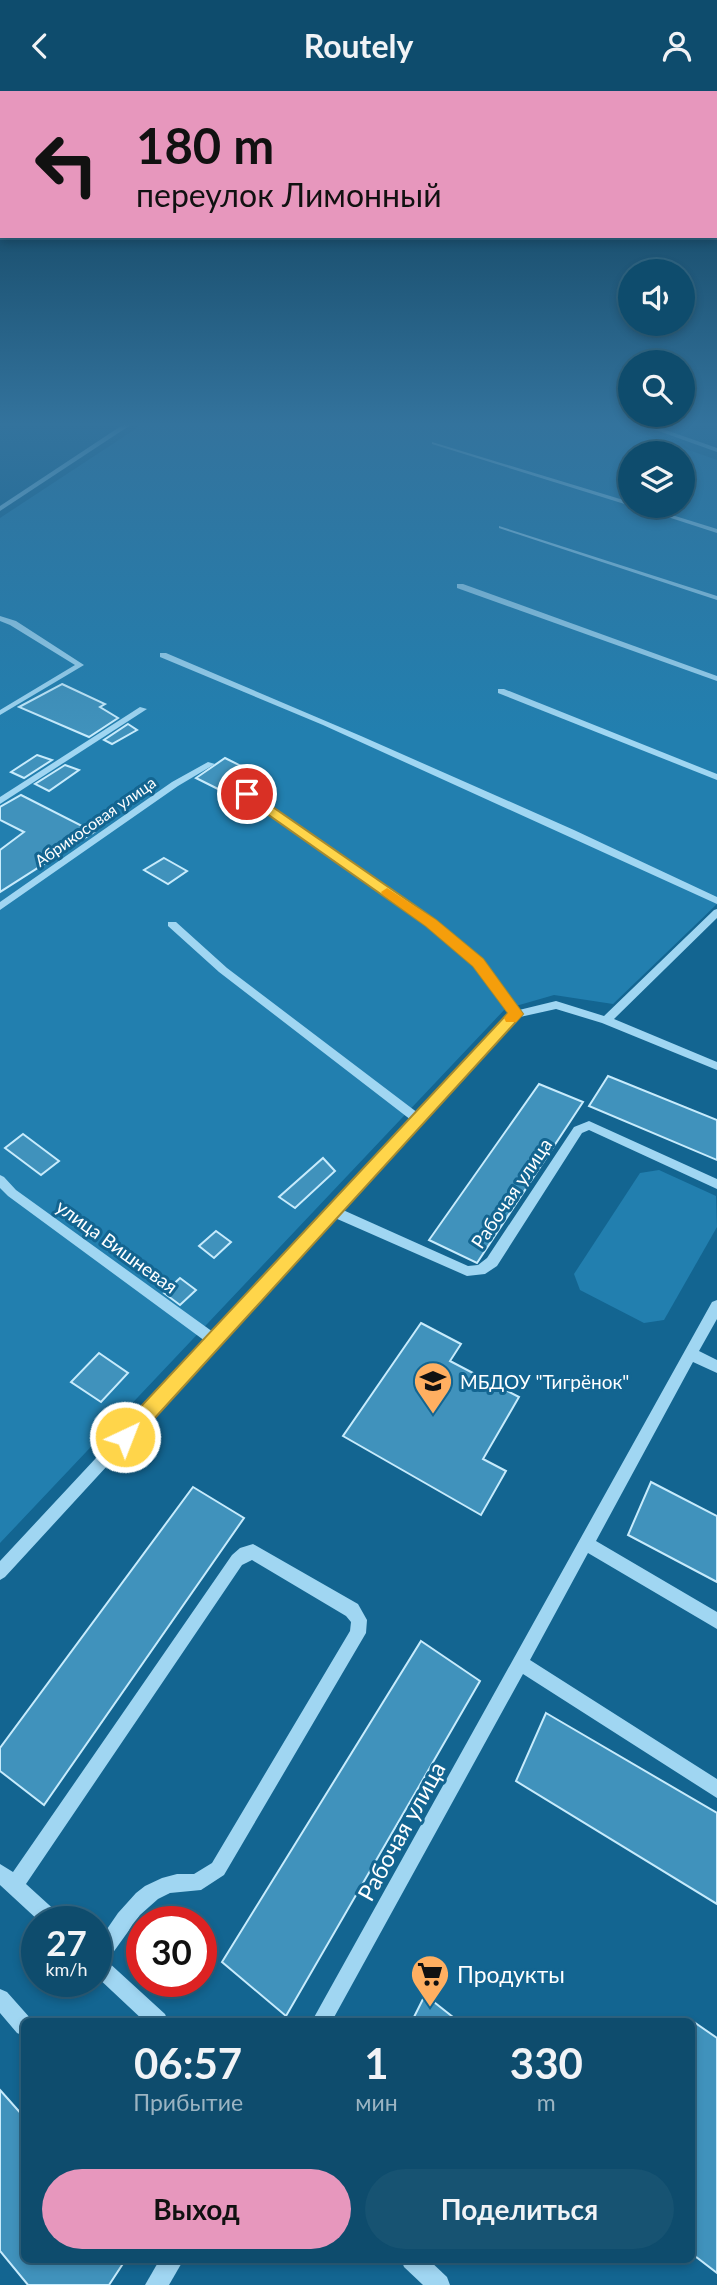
<!DOCTYPE html>
<html lang="ru">
<head>
<meta charset="utf-8">
<style>
	:root { --surface:#0e4c6d; --page:#175372; --text:#f1f3f6; --muted:#9bb4c2; --line:#2e6380; --accent:#e797bd }
	body { margin:0; font-family:Lato,sans-serif; background:var(--page); color:var(--text); height:100vh; display:flex; flex-direction:column; font-size:26px; white-space:nowrap }
	* { box-sizing:border-box; margin:0 }
	p { font-size:23px; color:var(--muted) }
	.icon { flex:none; width:38px; height:38px; fill:none; stroke:currentColor; stroke-width:2; stroke-linecap:round; stroke-linejoin:round }
	.map { position:relative; flex:1; overflow:hidden }
	.side { position:absolute; left:21px; top:1927px; width:674px; height:245px; display:flex; flex-direction:column; background:var(--surface); border-radius:10px; box-shadow:0 4px 10px #0003,0 0 0 2px var(--line) }
	.side>* { flex:none }
	.guide { position:absolute; left:0px; top:0px; width:718px; height:147px; box-shadow:0 4px 10px #0003,0 0 0 2px var(--line); background:#e797bd; color:#111; overflow:hidden }
	.controls { position:absolute; left:618px; top:168px; display:grid; gap:14px }
	.controls a { display:grid; place-items:center; width:77px; height:77px; border-radius:50%; background:var(--surface); box-shadow:0 4px 10px #0003,0 0 0 2px var(--line); font-size:35px }
	.speed { position:absolute; left:21px; top:1815px; display:flex; gap:14px; font-size:35px; font-weight:700; text-align:center }
	.speed>* { display:grid; place-content:center; width:91px; height:91px; border-radius:50%; background:var(--surface); box-shadow:0 4px 10px #0003,0 0 0 2px var(--line); line-height:1 }
	.speed small { font-size:18px; font-weight:400 }
	.speed .limit { border:10px solid #d22; background:#fff; color:#111 }
	.pin { position:absolute; display:grid; place-items:center; width:60px; height:60px; color:#fff; margin:-30px; border:4px solid #fff; border-radius:50%; box-shadow:0 2px 7px #0007 }
	.me { position:absolute; width:77px; margin:-38px; rotate:43deg; stroke-linejoin:round; filter:drop-shadow(0 0 5px #0008) }
	.turn { display:flex; align-items:center; gap:24px; height:147px; padding:0 21px; font-size:32px }
	.turn .icon { width:91px; height:91px; stroke-width:2.5 }
	.turn b { display:block; font-size:49px; line-height:60px }
	.eta { display:flex; justify-content:space-evenly; align-items:center; height:119px; text-align:center }
	.eta b { font-size:42px; font-weight:700; line-height:49px }
	.cta { display:flex; gap:14px; margin-top:auto; padding:14px 21px }
	.cta a { flex:1; height:80px; border-radius:42px; background:var(--accent); color:#111; font-size:28px; font-weight:700; line-height:80px; text-align:center }
	.cta a+a { background:var(--page); color:var(--text) }
	header { display:flex; justify-content:space-between; align-items:center; height:91px; padding:0 21px; background:var(--surface); font-size:32px; font-weight:700 }
	.map>svg:first-child { display:block }
	.green { fill:#227faf; fill-rule:evenodd }
	.building { fill:#4092bc; stroke:#c7ebfc; stroke-width:2 }
	.lines { fill:none; stroke-linecap:round; stroke-linejoin:round }
	.minor { fill:#a0d6f2; fill-rule:evenodd }
	.route { fill:#ffd54a; stroke:#a68a30; stroke-width:2 }
	.slow { fill:#f59e0b }
	.labels { text-anchor:middle; dominant-baseline:central; stroke-width:6; stroke-linejoin:round; paint-order:stroke }
	.far-street-label { font-size:16px; fill:#fff; stroke:#136591 }
	.street-label { font-size:19px; fill:#fff; stroke:#136591 }
	.poi-label { font-size:19px; fill:#fff; stroke:#136591; text-anchor:start }
	.near-street-label { font-size:23px; fill:#fff; stroke:#136591 }
	.near-poi-label { font-size:23px; fill:#fff; stroke:#136591; text-anchor:start }
</style>
</head>
<body>
<header><svg class="icon" aria-label="back" viewBox="0 0 24 24"><path d="M15 5l-7 7 7 7"/></svg>Routely<svg class="icon" aria-label="person" viewBox="0 0 24 24"><circle cx="12" cy="8" r="4"/><path d="M4 21q1-7 8-7t8 7"/></svg></header>
<div class="map">
<svg width="717" height="2194" viewBox="0 0 717 2194">
	<rect width="100%" height="100%" fill="#136591"/>
	<g class="green">
		<path d="M143,333H653L638,341L717,369V813L613,913L554,904L505,918L0,1452V427ZM630,362H682V415H630Z"/>
		<path d="M659,1079L716,1105L717,1136L664,1229L644,1232L580,1199L574,1183L640,1082Z"/>
	</g>
	<g class="building">
		<path d="M62,593L105,613L100,616L118,627L89,646L19,616Z"/>
		<path d="M128,633L137,639L112,653L104,649Z"/>
		<path d="M37,664L52,669L24,687L11,681Z"/>
		<path d="M225,667L265,687L234,706L196,687Z"/>
		<path d="M65,674L79,679L49,700L35,693Z"/>
		<path d="M21,704L94,741L0,801V759L24,741L0,729V716Z"/>
		<path d="M164,767L187,780L168,793L144,779Z"/>
		<path d="M608,985L717,1029V1069L589,1015Z"/>
		<path d="M539,993L583,1011L477,1172L429,1149Z"/>
		<path d="M23,1043L59,1070L41,1084L5,1057Z"/>
		<path d="M323,1067L335,1080L295,1117L279,1106Z"/>
		<path d="M216,1140L231,1151L214,1167L199,1155Z"/>
		<path d="M180,1187L196,1199L180,1214L164,1202Z"/>
		<path d="M421,1232L461,1253L450,1270L519,1306L483,1368L506,1380L481,1424L343,1345Z"/>
		<path d="M99,1262L128,1282L101,1311L71,1291Z"/>
		<path d="M651,1391L717,1425V1491L628,1444Z"/>
		<path d="M193,1396L244,1427L44,1714L0,1680V1657Z"/>
		<path d="M421,1550L480,1590L286,1925L222,1871Z"/>
		<path d="M546,1622L717,1722V1813L516,1690Z"/>
		<path d="M425,1904L458,1930H412Z"/>
		<path d="M691,1929L717,1947V2182L691,2162Z"/>
		<path d="M0,1999L24,2026V2168H126L109,2194H28L0,2160Z"/>
	</g>
	<g class="lines">
		<g class="minor">
			<path d="M124,333H132L0,420V415Z"/>
			<path d="M639,333H649L717,357V361Z"/>
			<path d="M432,351L630,411L631,415L432,353Z"/>
			<path d="M634,415H643L717,438V442Z"/>
			<path d="M499,435L717,505V509L499,437Z"/>
			<path d="M457,493H463L717,585V590L457,497Z"/>
			<path d="M0,525L16,530L84,574L0,624V619L75,574L10,534L0,530Z"/>
			<path d="M160,562H166L361,645L574,739L717,806V813L323,634L160,566Z"/>
			<path d="M498,598H504L717,683V689L498,602Z"/>
			<path d="M140,616L147,618L0,713V706Z"/>
			<path d="M208,671L215,673L178,695L0,819V811L172,691Z"/>
			<path d="M247,700L435,830L482,870L519,919L556,910L604,925L714,819L717,818V827L614,928L717,971V979L602,932L556,918L520,926L343,1119L468,1175L478,1174L487,1167L574,1036L589,1030L717,1088V1098L589,1039L582,1042L497,1175L485,1183L467,1185L335,1127L5,1486L0,1489V1470L205,1250L8,1105L0,1097V1084L4,1086L16,1099L213,1241L411,1029L219,881L168,835V831H176L227,877L418,1022L510,923L474,874L427,834L244,705L243,703Z"/>
			<path d="M717,1209V1228L699,1260L717,1269V1282L693,1271L596,1450L717,1521V1538L588,1462L530,1569L717,1688V1707L523,1583L332,1930H312L712,1211Z"/>
			<path d="M253,1453L358,1513L367,1529L366,1542L224,1784L201,1799L170,1802L158,1808L140,1824L107,1870L165,1923L168,1930H144L96,1885V1854L118,1822L136,1802L145,1795L162,1787L177,1783H194L212,1772L350,1540L351,1531L346,1525L252,1469L242,1474L26,1793L59,1823L61,1830H39L0,1794V1773L13,1781L232,1464L240,1457Z"/>
			<path d="M0,1898L7,1901L31,1928L32,1930H24V1945L17,1942L0,1922Z"/>
			<path d="M160,2168H184L169,2194H145Z"/>
			<path d="M401,2168H428L447,2186L450,2194H423L404,2176Z"/>
		</g>
	</g>
	<linearGradient id="sky" x2="0" y2="1"><stop stop-color="#0a3850"/><stop offset="0.52" stop-color="#33739d"/><stop offset="1" stop-color="#33739d" stop-opacity="0"/></linearGradient>
	<rect width="717" height="641" fill="url(#sky)"/>
	<path class="route" d="M243,701H251L436,829L483,868L523,923L132,1352L125,1354L118,1352L116,1346L118,1340L508,922L473,875L426,835L243,706Z"/>
	<path class="slow" d="M387,797L436,829L483,868L523,923L516,931H506L504,927L508,922L473,875L426,835L383,804L381,801Z"/>
	<defs>
		<g id="school-pin" transform="scale(2.0125)"><path d="M0 17L-7.5 6A9.5 9.5 0 1 1 7.5 6Z" fill="#ffaf61" stroke="#136591"/><path d="M0-5L7-2L0 1L-7-2ZM-4 1L0 2.5L4 1V4Q0 6-4 4Z" fill="#111"/></g>
		<g id="supermarket-pin" transform="scale(2.0125)"><path d="M0 17L-7.5 6A9.5 9.5 0 1 1 7.5 6Z" fill="#ffaf61" stroke="#136591"/><path d="M-6-5.5h2.5l.6 2H6L4.5 2H-2.5L-4.4-4H-6ZM-1.5 3.2a1.3 1.3 0 1 0 .1 0ZM3 3.2a1.3 1.3 0 1 0 .1 0Z" fill="#111"/></g>
	</defs>
	<g fill-rule="evenodd">
		<use href="#school-pin" x="433" y="1290"/>
		<use href="#supermarket-pin" x="430" y="1883"/>
	</g>
	<g class="labels">
		<g class="far-street-label">
			<text transform="translate(95 730) rotate(-35)">Абрикосовая улица</text>
		</g>
		<g class="street-label">
			<text transform="translate(511 1102) rotate(-56)">Рабочая улица</text>
			<text transform="translate(117 1155) rotate(36)">улица Вишневая</text>
		</g>
		<g class="poi-label">
			<text x="460" y="1290">МБДОУ "Тигрёнок"</text>
		</g>
		<g class="near-street-label">
			<text transform="translate(401 1740) rotate(-61)">Рабочая улица</text>
		</g>
		<g class="near-poi-label">
			<text x="457" y="1883">Продукты</text>
		</g>
	</g>
</svg>
<div class="controls">
<a><svg class="icon" aria-label="sound" viewBox="0 0 24 24"><path d="M4 9h4l5-4v14l-5-4H4zM17 9q2 3 0 6"/></svg></a>
<a><svg class="icon" aria-label="search" viewBox="0 0 24 24"><circle cx="10" cy="10" r="6"/><path d="M15 15l6 6"/></svg></a>
<a><svg class="icon" aria-label="layers" viewBox="0 0 24 24"><path d="M12 4l9 5-9 5-9-5zM3 14l9 5 9-5"/></svg></a>
</div>
<div class="speed"><div>27<small>km/h</small></div><div class="limit">30</div></div>
<div class="pin" style="left:247px;top:703px;background:#d93025"><svg class="icon" aria-label="arrive" viewBox="0 0 24 24"><path d="M6 21V4h12l-3 4 3 4H6"/></svg></div>
<svg class="me" style="left:125px;top:1346px" viewBox="-20 -20 40 40"><circle r="17" fill="#ffd54a" stroke="#fff" stroke-width="3"/><path d="M0-11L8 9 0 5-8 9z" fill="#fff"/></svg>
<div class="guide">
<div class="turn"><svg class="icon" aria-label="left" viewBox="0 0 24 24"><path d="M17 20v-9H6M10 6l-5 5 5 5"/></svg><div><b>180 m</b>переулок Лимонный</div></div>
</div>
<section class="side">
<div class="eta">
<div><b>06:57</b><p>Прибытие</p></div>
<div><b>1</b><p>мин</p></div>
<div><b>330</b><p>m</p></div>
</div>
<div class="cta"><a>Выход</a><a>Поделиться</a></div>
</section>
</div>
</body>
</html>
